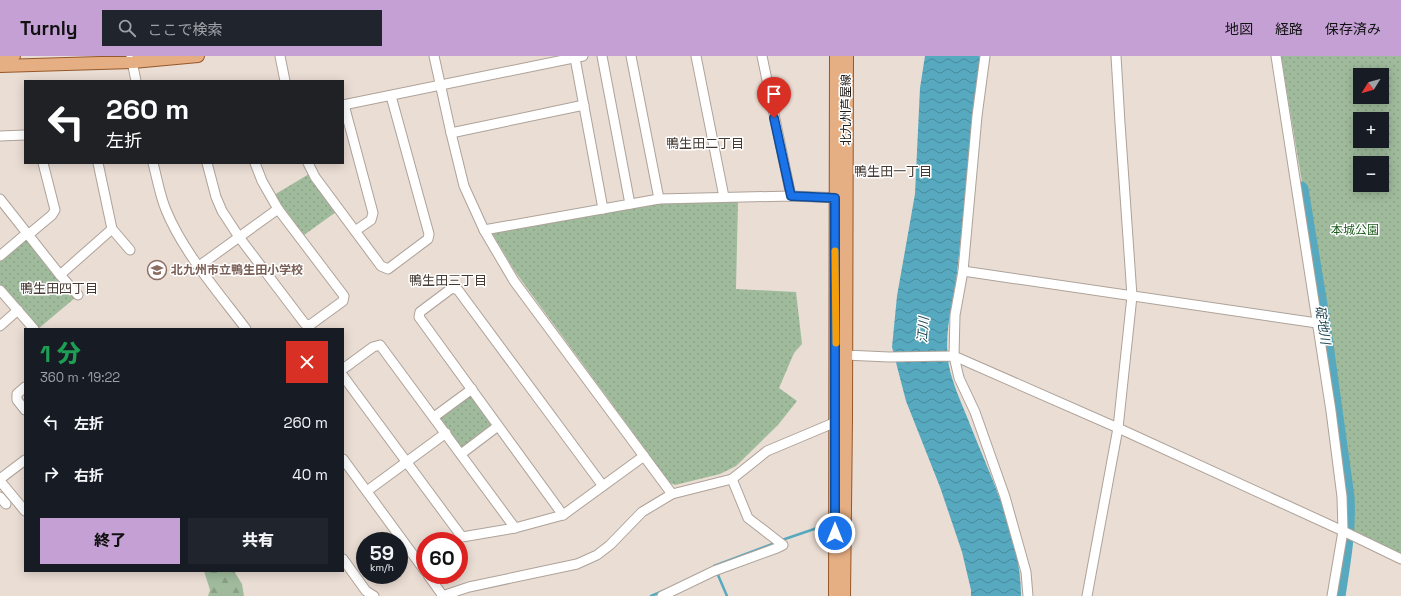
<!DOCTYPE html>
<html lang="ja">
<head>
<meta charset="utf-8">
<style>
	:root { --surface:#171b24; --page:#20242c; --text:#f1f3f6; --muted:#9ea1a6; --accent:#c4a0d4 }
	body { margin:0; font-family:"Space Grotesk","Noto Sans JP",sans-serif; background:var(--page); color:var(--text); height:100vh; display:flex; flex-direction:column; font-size:15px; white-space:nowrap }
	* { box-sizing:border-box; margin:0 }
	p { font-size:13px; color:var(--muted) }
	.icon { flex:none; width:22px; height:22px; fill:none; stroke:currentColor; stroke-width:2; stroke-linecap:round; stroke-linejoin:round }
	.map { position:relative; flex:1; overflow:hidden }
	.details { position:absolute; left:24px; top:272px; width:320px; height:244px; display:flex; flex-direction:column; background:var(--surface); border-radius:0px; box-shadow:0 2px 10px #0003 }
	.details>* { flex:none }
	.guide { position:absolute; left:24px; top:24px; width:320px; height:84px; border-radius:0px; box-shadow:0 2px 10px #0003; background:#202124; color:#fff; overflow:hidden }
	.needle { width:26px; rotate:233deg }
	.buttons { position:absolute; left:1353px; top:12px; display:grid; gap:8px }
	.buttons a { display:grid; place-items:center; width:36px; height:36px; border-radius:0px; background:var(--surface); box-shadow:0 2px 10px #0003; font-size:20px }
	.speed { position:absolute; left:356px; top:476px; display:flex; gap:8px; font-size:20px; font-weight:700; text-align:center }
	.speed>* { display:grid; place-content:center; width:52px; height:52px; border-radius:50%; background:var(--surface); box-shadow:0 2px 10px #0003; line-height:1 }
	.speed small { font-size:10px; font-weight:400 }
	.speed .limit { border:6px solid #d22; background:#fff; color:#111 }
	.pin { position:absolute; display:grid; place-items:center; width:34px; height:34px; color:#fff; margin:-41px -17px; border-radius:50% 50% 50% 0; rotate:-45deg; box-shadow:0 0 4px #0007 }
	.pin .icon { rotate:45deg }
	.me { position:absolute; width:44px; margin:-22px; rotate:0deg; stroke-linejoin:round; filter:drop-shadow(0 0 3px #0008) }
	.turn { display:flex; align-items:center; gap:14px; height:84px; padding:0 16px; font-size:18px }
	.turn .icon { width:52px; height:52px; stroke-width:2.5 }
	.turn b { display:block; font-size:28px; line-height:34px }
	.round { display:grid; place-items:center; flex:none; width:42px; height:42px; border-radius:0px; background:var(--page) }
	.overview { display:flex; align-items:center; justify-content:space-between; height:68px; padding:0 16px }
	h1 { font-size:24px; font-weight:800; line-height:30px; color:#1e9e55 }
	.action { display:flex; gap:8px; margin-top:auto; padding:8px 16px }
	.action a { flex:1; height:46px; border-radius:0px; background:var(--accent); color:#111; font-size:16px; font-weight:800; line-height:46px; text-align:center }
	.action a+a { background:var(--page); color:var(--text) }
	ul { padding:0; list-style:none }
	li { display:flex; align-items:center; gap:12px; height:52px; padding:0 16px }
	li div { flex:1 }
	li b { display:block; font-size:15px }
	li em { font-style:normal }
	header { display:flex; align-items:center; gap:24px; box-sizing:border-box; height:56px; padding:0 20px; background:var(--accent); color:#111 }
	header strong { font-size:19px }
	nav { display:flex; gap:22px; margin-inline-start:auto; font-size:14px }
	.search { width:280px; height:36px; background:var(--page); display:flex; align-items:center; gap:10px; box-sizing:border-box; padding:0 14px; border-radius:0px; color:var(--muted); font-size:15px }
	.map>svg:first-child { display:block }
	.forest { fill:url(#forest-firs) }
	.park { fill:url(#park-dots); fill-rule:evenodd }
	.water { fill:url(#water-waves) }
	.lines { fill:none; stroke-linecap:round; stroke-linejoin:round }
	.stream { stroke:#56a9bf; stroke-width:2.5 }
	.river { stroke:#56a9bf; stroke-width:15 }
	.minor-casing { stroke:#aea299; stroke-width:11 }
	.major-casing { stroke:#955829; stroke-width:14 }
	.minor { stroke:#fff; stroke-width:9 }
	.major { stroke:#e5ae83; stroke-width:12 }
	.route-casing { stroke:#114b97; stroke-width:10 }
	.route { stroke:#1a73e8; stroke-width:7 }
	.slow { stroke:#f59e0b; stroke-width:7 }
	.labels { text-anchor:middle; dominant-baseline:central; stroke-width:3; stroke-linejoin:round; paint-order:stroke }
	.street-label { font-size:12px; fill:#221e1a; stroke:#fff }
	.park-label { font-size:12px; fill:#1c5b1b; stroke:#fff }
	.education-label { font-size:12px; font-weight:bold; fill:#785e54; stroke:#fff; text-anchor:start }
	.neighbourhood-label { font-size:13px; fill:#443a33; stroke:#fff }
	.water-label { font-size:13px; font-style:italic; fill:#214751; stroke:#fff }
</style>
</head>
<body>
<header>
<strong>Turnly</strong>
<div class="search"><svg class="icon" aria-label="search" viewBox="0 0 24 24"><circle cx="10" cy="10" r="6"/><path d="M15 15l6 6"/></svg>ここで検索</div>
<nav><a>地図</a><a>経路</a><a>保存済み</a></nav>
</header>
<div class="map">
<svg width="1401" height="540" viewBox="0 0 1401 540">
	<defs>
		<pattern id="forest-firs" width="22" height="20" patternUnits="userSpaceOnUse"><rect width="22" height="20" fill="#9fbb9c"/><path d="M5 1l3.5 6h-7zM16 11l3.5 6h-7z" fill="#89a086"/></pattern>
		<pattern id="park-dots" width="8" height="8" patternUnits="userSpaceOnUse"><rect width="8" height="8" fill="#9fbb9c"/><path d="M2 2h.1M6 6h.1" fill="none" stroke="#89a086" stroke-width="1.8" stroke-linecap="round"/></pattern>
		<pattern id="water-waves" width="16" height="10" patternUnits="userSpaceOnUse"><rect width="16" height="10" fill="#56a9bf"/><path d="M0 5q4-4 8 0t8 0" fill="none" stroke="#47899a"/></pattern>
	</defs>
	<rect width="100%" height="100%" fill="#eaddd4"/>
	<path class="forest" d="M204,515H234L242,528L244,540H208L210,534Z"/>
	<g class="park">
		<path d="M1281,0H1401V499L1350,475V457L1325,265ZM1360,19H1382V41H1360ZM1360,63H1382V85H1360ZM1360,107H1382V129H1360Z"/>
		<path d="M309,118L336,156L304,179L274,139Z"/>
		<path d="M660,146H738L736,233L796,236L802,288L794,297L779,332L797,345L778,369L736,410L720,418L675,429L670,427L516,217L492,177L493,176Z"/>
		<path d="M24,184H28L76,241L38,273L0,229V205Z"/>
		<path d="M470,338L494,370L462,394L438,362Z"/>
	</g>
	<path class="water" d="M925,0H982C973,72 965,145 957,217C953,248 943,278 949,310C952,326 961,346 967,361C989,418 1021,479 1021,540H971V534L962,496L940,431L906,345L892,291L897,240L915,138L920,32Z"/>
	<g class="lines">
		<g class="stream">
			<path d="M782,484L826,469"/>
			<path d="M714,510L775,487"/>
			<path d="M718,519L727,540"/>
			<path d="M651,540L663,535"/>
		</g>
		<path class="river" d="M1301,133L1323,267L1347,441C1349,475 1343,507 1338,540"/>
		<g class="minor-casing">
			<g id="minor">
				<path d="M131,0L136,25"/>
				<path d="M280,0L285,25"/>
				<path d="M434,0L451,77L464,130L484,174L514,225L672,438"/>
				<path d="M602,0L630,148"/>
				<path d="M631,0L659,143L791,140L842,142"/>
				<path d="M696,0L724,141"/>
				<path d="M762,0L791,140"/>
				<path d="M985,0L977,60L963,215L955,259L954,300L959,322L975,356L1005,441L1026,516L1028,540"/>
				<path d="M1276,0L1331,355L1342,441L1343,475L1332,540"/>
				<path d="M575,2L603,153"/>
				<path d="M343,49L583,0"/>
				<path d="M344,49L373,157L371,164L355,175"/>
				<path d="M451,77L584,49"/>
				<path d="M0,80L25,79"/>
				<path d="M153,107C157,122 160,140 166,154C183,196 219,237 246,273"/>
				<path d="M207,107L216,141L222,155L239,181L305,268L310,269L343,245L344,240L278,153L262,125L255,107"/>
				<path d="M308,107L315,121L381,210L388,213L428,183L429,178L391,40"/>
				<path d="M0,143L60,219L112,173L98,107"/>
				<path d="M112,173L130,194"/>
				<path d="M484,174L659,143"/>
				<path d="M28,179L52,159L55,154L43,107"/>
				<path d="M0,200L27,177"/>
				<path d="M199,210L278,153"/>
				<path d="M963,215L1317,267"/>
				<path d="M60,219L78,239"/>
				<path d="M0,234L34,273"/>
				<path d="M0,270L18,254"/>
				<path d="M845,299L889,301L954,300L1118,372L1343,475L1401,503"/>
				<path d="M343,313L373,291L380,289L515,472"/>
				<path d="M343,320L462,481L515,472L563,459L644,400"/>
				<path d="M25,331L17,338V344L25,354"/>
				<path d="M434,361L472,333"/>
				<path d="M461,398L498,370"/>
				<path d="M343,403L425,515"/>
				<path d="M0,423L25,404"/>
				<path d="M0,425L25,455"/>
				<path d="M367,435L446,377"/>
				<path d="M0,441L6,448"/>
				<path d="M563,459L419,261L420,256L452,232L458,234L603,430"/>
				<path d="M343,503L366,535L374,540"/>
				<path d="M428,519L443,540"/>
				<path d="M442,540L469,531L577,508L597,499L610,489L642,456L672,438L732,423L767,395L836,366L840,365"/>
				<path d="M662,540L714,515L777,492L783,489L748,462L732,423"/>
				<path d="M1087,540L1118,372L1132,240L1120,67L1116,0"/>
			</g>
		</g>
		<g class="major-casing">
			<g id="major">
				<path d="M0,0H14"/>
				<path d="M0,10L133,6L198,0"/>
				<path d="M835,540L836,0"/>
				<path d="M844,540L846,364L847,0"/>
			</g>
		</g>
		<use href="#minor" class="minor"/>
		<use href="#major" class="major"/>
	</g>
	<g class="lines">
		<g class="route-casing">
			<path id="route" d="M774,62L791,140L835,142V477"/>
		</g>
		<use href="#route" class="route"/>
		<path class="slow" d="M835,195L836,287"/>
	</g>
	<defs>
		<g id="school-ring" transform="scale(1)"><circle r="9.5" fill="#fff" stroke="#8d6e63" stroke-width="1.5"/><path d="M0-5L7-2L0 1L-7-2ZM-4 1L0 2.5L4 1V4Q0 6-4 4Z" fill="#8d6e63"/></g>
	</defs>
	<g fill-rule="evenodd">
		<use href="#school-ring" x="157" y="214"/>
	</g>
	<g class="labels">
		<g class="street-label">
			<text transform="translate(846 54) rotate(-90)">北九州芦屋線</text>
		</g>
		<g class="park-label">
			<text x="1355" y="174">本城公園</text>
		</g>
		<g class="education-label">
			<text x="171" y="214">北九州市立鴨生田小学校</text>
		</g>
		<g class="neighbourhood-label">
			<text x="705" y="87">鴨生田二丁目</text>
			<text x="893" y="115">鴨生田一丁目</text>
			<text x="448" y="224">鴨生田三丁目</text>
			<text x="59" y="232">鴨生田四丁目</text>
		</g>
		<g class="water-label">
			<text transform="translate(1323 269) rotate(82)">碇地川</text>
			<text transform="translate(923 274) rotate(-86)">江川</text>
		</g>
	</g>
</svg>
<div class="buttons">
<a><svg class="needle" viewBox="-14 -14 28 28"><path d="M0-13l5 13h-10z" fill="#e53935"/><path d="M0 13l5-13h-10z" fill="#9ea1a6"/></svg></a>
<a>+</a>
<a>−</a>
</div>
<div class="speed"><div>59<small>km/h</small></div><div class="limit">60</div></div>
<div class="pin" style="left:774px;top:62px;background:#d93025"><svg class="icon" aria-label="arrive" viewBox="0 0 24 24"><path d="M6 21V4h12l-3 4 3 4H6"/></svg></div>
<svg class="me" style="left:835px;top:477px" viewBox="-20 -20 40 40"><circle r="17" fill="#1a73e8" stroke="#fff" stroke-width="3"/><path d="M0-11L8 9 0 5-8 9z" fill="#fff"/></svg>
<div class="guide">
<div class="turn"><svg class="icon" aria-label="left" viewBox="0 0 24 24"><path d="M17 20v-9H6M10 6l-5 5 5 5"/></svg><div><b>260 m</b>左折</div></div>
</div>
<section class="details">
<div class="overview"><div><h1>1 分</h1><p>360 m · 19:22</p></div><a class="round" style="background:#d93025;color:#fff"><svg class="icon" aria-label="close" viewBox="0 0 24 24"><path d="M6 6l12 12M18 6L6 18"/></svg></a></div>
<ul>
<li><svg class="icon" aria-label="left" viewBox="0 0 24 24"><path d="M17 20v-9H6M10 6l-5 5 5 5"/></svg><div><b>左折</b></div><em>260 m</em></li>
<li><svg class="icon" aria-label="right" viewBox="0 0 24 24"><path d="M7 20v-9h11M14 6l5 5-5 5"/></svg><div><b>右折</b></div><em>40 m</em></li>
</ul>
<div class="action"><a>終了</a><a>共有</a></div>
</section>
</div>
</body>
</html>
